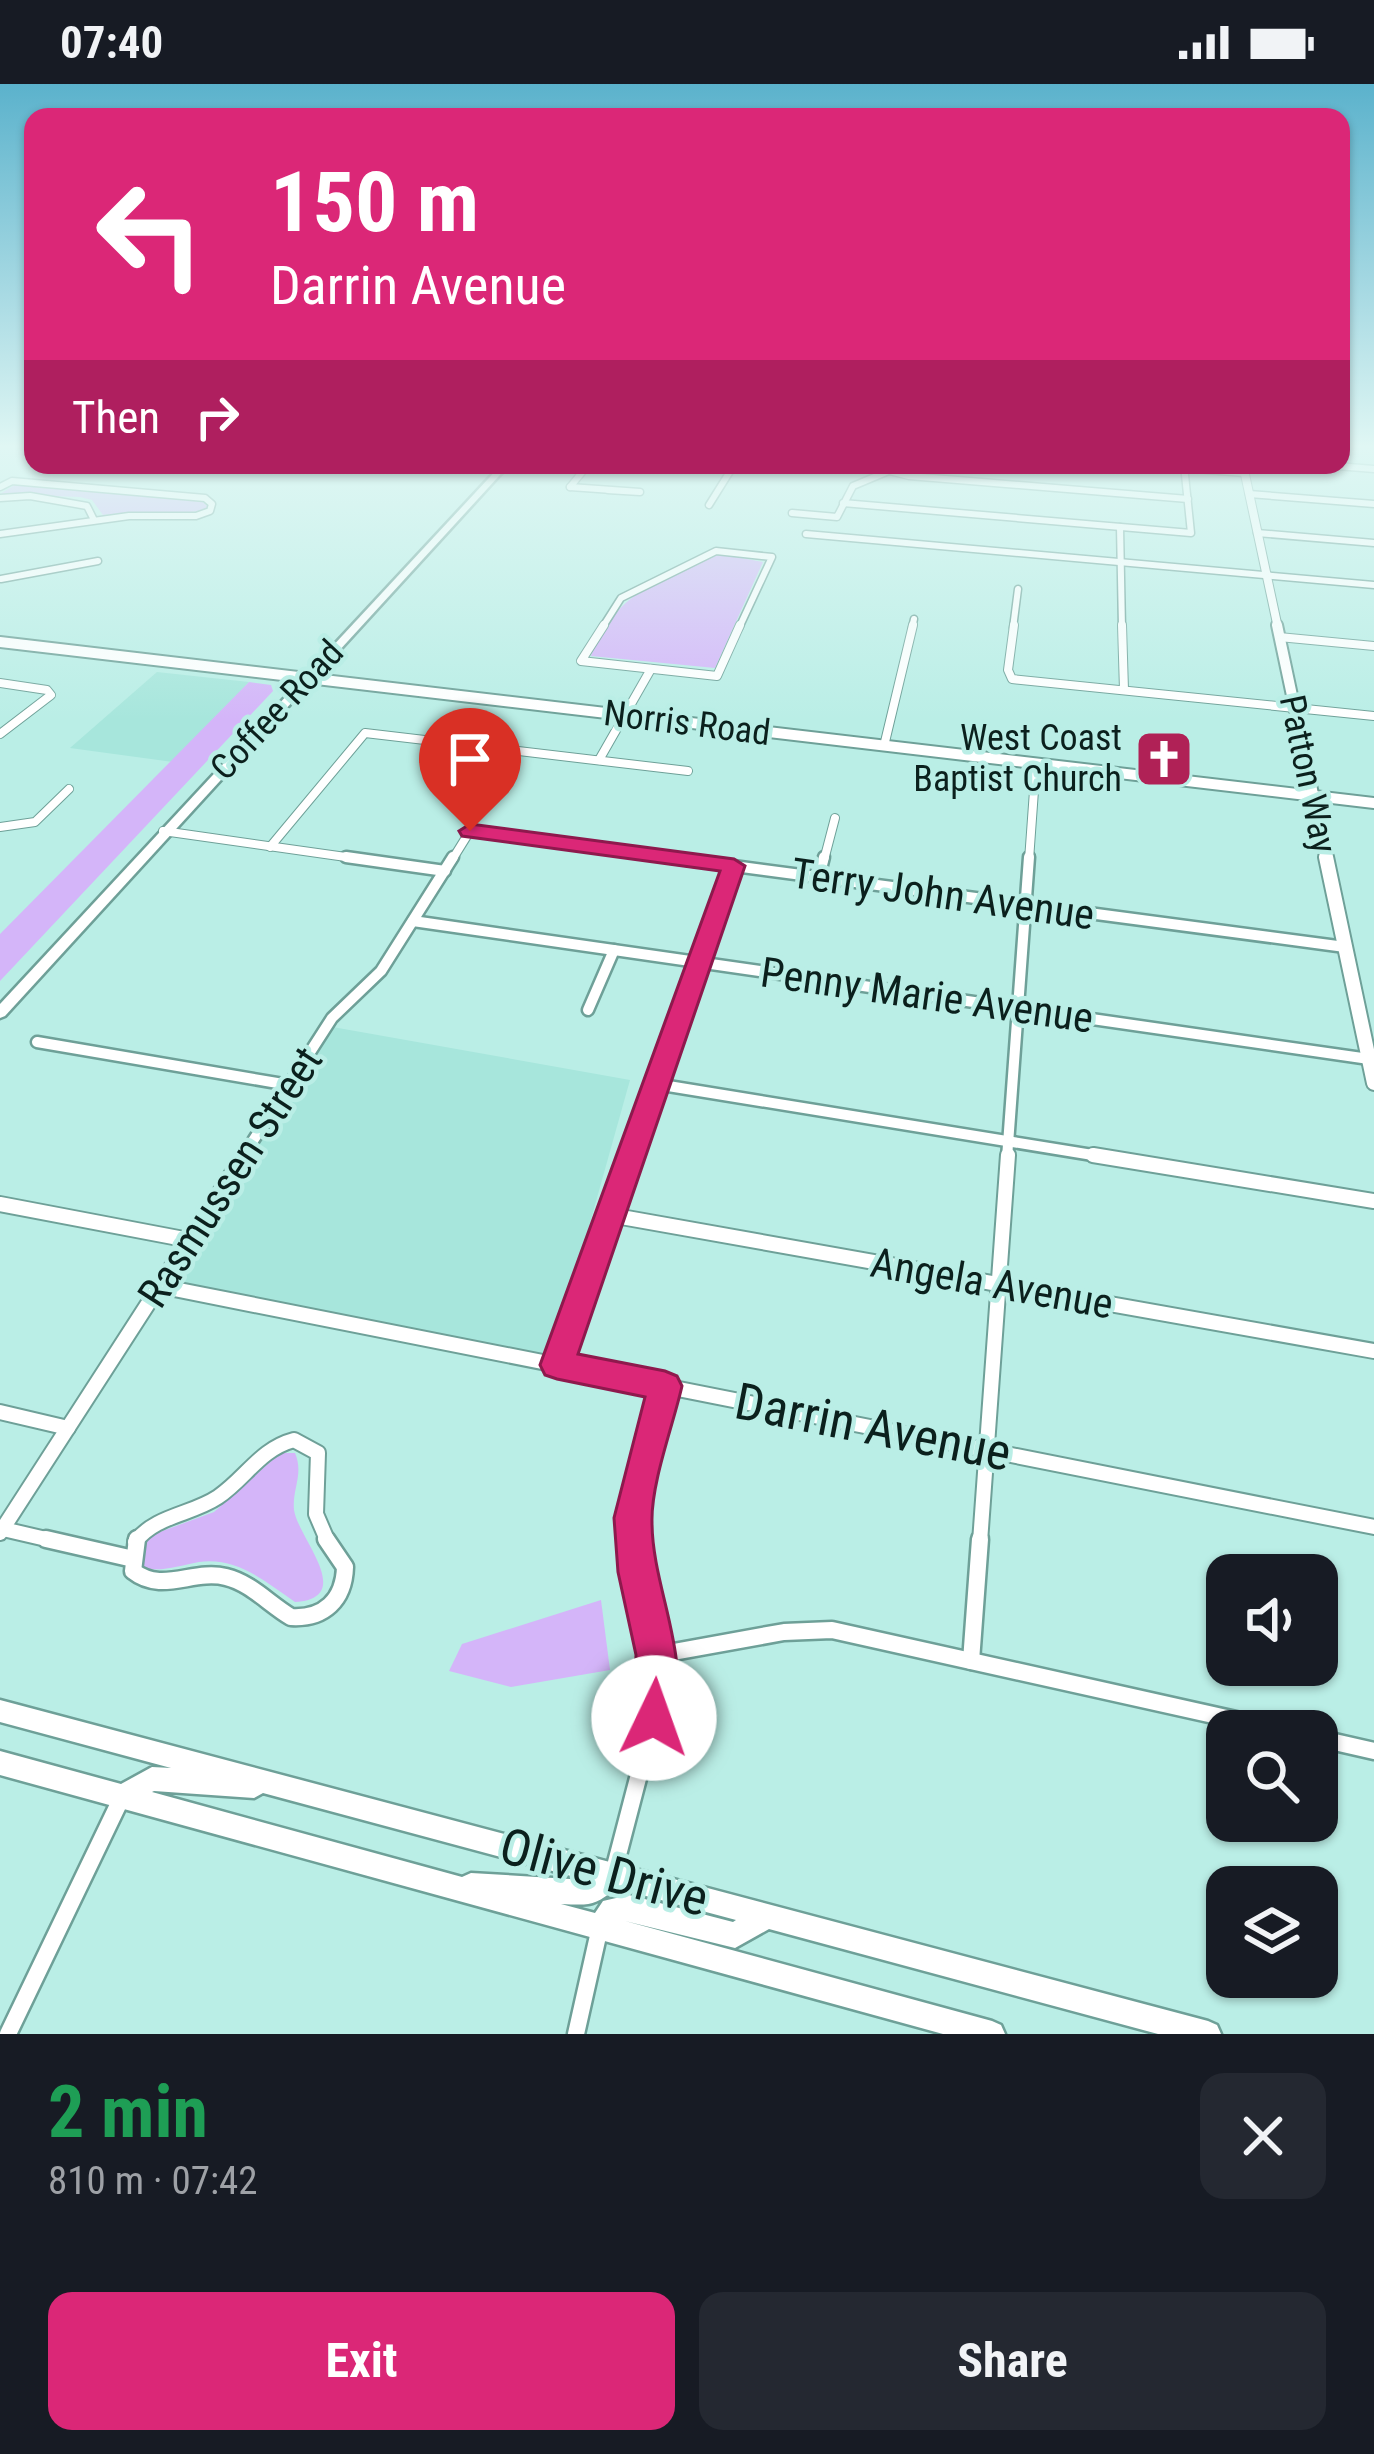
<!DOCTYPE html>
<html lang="en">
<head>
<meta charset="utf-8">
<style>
	:root { --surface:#171b24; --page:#242831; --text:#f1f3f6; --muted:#9ea1a6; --accent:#db2777 }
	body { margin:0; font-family:"Roboto Condensed",sans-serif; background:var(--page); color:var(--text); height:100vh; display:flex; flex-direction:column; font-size:45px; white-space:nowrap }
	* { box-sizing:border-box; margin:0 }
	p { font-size:39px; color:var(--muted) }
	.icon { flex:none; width:66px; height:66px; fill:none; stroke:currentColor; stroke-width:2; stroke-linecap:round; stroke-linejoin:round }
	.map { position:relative; height:1950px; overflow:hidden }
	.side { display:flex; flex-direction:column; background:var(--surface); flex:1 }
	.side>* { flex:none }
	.guide { position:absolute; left:24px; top:24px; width:1326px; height:366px; border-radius:24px; box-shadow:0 3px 9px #0004; background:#db2777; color:#fff; overflow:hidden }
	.buttons { position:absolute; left:1206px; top:1470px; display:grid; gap:24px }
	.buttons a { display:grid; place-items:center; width:132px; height:132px; border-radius:24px; background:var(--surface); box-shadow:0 3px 9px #0004; font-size:60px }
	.pin { position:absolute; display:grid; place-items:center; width:102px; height:102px; color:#fff; margin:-123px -51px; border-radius:50% 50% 50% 0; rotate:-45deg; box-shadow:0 0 12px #0007 }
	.pin .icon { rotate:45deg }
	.me { position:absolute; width:132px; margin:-66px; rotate:3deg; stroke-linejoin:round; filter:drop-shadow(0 0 9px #0008) }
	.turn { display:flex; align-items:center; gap:42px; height:252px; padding:0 48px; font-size:54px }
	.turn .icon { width:156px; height:156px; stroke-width:2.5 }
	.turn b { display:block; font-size:84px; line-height:102px }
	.then { display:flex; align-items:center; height:114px; padding:0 48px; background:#0003; gap:24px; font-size:45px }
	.round { display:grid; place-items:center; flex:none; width:126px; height:126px; border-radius:24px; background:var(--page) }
	.headline { display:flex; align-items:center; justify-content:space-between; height:204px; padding:0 48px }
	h1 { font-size:72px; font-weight:700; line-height:90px; color:#1e9e55 }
	.primary-button { display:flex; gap:24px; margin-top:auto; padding:24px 48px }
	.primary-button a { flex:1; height:138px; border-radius:24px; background:var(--accent); color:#fff; font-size:48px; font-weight:700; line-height:138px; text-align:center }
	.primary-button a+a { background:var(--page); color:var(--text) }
	.status { display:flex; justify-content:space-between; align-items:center; height:84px; padding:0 60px; background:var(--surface); direction:ltr }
	.status svg { height:33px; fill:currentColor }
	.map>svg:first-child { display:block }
	.built { fill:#a7e6dc }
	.green { fill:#d4b5f9 }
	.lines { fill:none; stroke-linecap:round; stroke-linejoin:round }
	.minor-far4-casing { stroke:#6ea098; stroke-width:9 }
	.minor-far3-casing { stroke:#6ea098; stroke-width:10 }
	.minor-far2-casing { stroke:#6ea098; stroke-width:15 }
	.minor-far1-casing { stroke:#6ea098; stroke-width:18 }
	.minor-casing { stroke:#6ea098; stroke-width:21 }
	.tertiary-far2-casing { stroke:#6ea098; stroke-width:10 }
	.tertiary-far1-casing { stroke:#6ea098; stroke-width:14 }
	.tertiary-casing { stroke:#6ea098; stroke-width:18 }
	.secondary-casing { stroke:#6ea098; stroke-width:5 }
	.minor-far4 { stroke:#fff; stroke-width:6 }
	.minor-far3 { stroke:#fff; stroke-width:8 }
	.minor-far2 { stroke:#fff; stroke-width:10 }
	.minor-far1 { stroke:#fff; stroke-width:14 }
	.minor { stroke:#fff; stroke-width:16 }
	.tertiary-far2 { stroke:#fff; stroke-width:8 }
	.tertiary-far1 { stroke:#fff; stroke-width:10 }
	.tertiary { stroke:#fff; stroke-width:14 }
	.secondary { fill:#fff; fill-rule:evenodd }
	.route { fill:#db2777; stroke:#8e194d; stroke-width:3 }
	.labels { text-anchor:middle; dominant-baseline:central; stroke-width:9; stroke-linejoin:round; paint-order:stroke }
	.far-street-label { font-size:36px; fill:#0b201d; stroke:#baeee6 }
	.far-poi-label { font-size:36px; fill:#0b201d; stroke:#baeee6; text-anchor:end }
	.street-label { font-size:42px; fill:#0b201d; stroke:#baeee6 }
	.near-street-label { font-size:51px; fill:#0b201d; stroke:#baeee6 }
</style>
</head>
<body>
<div class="status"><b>07:40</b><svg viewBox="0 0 49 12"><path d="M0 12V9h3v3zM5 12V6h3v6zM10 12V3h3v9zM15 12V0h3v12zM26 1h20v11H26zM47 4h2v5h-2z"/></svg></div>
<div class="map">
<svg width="1374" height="1950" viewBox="0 0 1374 1950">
	<rect width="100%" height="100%" fill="#baeee6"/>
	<g class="built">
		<path d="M157,588L249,598L173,678L70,664Z"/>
		<path d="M327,942L630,996L551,1278L158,1201Z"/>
	</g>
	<g class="green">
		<path d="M18,399L202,417L208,423C183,436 134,426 103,431L92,416L80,413L0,410Z"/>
		<path d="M720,470L763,478L715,584L591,572C616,507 660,496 720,470Z"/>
		<path d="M249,598L271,601L273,607L0,897V850Z"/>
		<path d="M280,1369H295C304,1390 292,1405 294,1426C298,1454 357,1514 295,1518C265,1497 237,1473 199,1478C177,1482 164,1488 142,1484L139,1470L149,1452L214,1428Z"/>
		<path d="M601,1516L610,1586L511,1603L449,1587L462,1560Z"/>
	</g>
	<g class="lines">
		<g class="minor-far4-casing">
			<g id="minor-far4">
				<path d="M866,381L909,392L1188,415"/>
				<path d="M1145,381L1244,389"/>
				<path d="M1325,381L1374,385"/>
				<path d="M0,403L12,397L205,414L212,420L210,427L196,432H129L0,450"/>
				<path d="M570,403L640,408L607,406"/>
				<path d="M570,403L588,381"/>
				<path d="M1249,410L1374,420"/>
				<path d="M0,414L30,412L87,422L94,436"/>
				<path d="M843,419L1191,449L1184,381"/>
				<path d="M709,421L734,381"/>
				<path d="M792,429L837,433L853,402L903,381"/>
				<path d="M1120,443L1122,544"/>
				<path d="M1257,449L1374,459"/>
				<path d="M806,450L1374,501"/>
				<path d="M1,495L98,477"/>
				<path d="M602,544L621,514L716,467L772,473L739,544"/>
				<path d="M912,544L914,535"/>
				<path d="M1013,544L1018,505"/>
			</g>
		</g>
		<g class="minor-far3-casing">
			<g id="minor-far3">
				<path d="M604,541L581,577L717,592L740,541"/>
				<path d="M1014,541L1008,586L1012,595L1374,632"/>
				<path d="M1122,541L1124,606"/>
				<path d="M1279,553L1374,562"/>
				<path d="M0,599L47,606L51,611L0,650"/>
				<path d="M884,662L913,541"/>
				<path d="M599,676L651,585"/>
				<path d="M0,743L35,738L69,705"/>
				<path d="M163,747L367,776"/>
				<path d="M270,763L365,649L688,687"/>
				<path d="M452,776L470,747L689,776"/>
				<path d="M824,776L835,734"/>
				<path d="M1029,776L1036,679"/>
			</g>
		</g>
		<g class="minor-far2-casing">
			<g id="minor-far2">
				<path d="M346,773L445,787"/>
				<path d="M666,773L1345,863"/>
				<path d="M819,793L824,773"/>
				<path d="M413,837L1369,975"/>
				<path d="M588,926L614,866"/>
				<path d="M37,958L289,1001"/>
				<path d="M656,1000L1111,1074"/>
				<path d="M242,1074L332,934L381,887L453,773"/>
				<path d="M630,1074L734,782"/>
				<path d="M1007,1074L1029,773"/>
			</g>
		</g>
		<g class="minor-far1-casing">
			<g id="minor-far1">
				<path d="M1093,1071L1374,1117"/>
				<path d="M0,1120L189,1156"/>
				<path d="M610,1131L1374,1267"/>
				<path d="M159,1202L1374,1443"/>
				<path d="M557,1281L631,1071"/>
				<path d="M0,1328L68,1344"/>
				<path d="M3,1445L59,1458"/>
				<path d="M0,1449L244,1071"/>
				<path d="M135,1458C156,1431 191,1431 218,1413C246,1394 260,1365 294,1356L318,1369L316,1430L328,1458"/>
				<path d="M634,1458L632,1434L665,1302"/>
				<path d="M980,1458L1008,1071"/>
			</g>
		</g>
		<g class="minor-casing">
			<g id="minor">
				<path d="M46,1455L129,1474"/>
				<path d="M137,1455L133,1487C162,1510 193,1485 226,1493C251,1499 269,1520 291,1533C324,1535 344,1516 345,1483L326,1455"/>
				<path d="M657,1571L784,1548L832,1546L1285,1647"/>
				<path d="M971,1577L980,1455"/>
				<path d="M1317,1654L1374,1667"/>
				<path d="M613,1790L654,1633L657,1571L634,1455"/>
				<path d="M8,1950L121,1715"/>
				<path d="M576,1950L600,1843"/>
			</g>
		</g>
		<g class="tertiary-far2-casing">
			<path id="tertiary-far2" d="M1243,381L1278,544"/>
		</g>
		<g class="tertiary-far1-casing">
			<g id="tertiary-far1">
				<path d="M1277,541L1327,776"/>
				<path d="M0,558L1374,719"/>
			</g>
		</g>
		<g class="tertiary-casing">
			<path id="tertiary" d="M1326,773L1374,999"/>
		</g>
		<g class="secondary-casing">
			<g id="secondary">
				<path d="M501,381H509L5,932L0,934V920Z"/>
				<path d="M0,1616L1208,1937L1217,1941L1221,1950H1158L769,1845L735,1864L625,1837L992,1937L1001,1941L1005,1950H943L0,1691V1667L121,1700L152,1683L171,1684L0,1638ZM154,1707L254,1714L263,1709L586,1796L471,1789L462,1793L152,1708ZM616,1804L736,1836L733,1838L629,1811L603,1817L595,1829L561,1820C589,1821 594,1823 616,1804Z"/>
			</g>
		</g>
		<use href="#minor-far4" class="minor-far4"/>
		<use href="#minor-far3" class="minor-far3"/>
		<use href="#minor-far2" class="minor-far2"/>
		<use href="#minor-far1" class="minor-far1"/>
		<use href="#minor" class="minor"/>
		<use href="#tertiary-far2" class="tertiary-far2"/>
		<use href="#tertiary-far1" class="tertiary-far1"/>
		<use href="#tertiary" class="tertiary"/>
		<use href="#secondary" class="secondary"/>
	</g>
	<linearGradient id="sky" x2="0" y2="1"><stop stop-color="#5bb2cc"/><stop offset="0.57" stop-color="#e0f7f4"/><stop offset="1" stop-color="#e0f7f4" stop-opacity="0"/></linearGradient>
	<rect width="1374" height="636" fill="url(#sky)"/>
	<path class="route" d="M470,740L734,775L745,782L578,1270L665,1287L677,1292L682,1302C673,1342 651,1399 652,1438C652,1508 697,1580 668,1648L654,1654L639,1648L633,1634L636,1571L618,1488L614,1434L645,1313L557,1295L545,1291L540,1281L720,787L462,752L459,747Z"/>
	<defs>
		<g id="church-square" transform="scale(3)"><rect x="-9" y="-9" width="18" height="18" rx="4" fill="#b02156" stroke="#baeee6"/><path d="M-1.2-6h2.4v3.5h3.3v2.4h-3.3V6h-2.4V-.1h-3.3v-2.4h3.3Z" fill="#fff"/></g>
	</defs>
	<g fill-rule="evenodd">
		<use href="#church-square" x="1164" y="675"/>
	</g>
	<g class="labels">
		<g class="far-street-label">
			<text transform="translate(277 626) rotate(-47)">Coffee Road</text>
			<text transform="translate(687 639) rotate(7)">Norris Road</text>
			<text transform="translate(1308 690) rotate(78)">Patton Way</text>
		</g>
		<g class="far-poi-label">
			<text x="1122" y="654">West Coast<tspan x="1122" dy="41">Baptist Church</tspan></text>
		</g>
		<g class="street-label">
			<text transform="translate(943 810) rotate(8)">Terry John Avenue</text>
			<text transform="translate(927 911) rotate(8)">Penny Marie Avenue</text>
			<text transform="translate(230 1093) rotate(-57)">Rasmussen Street</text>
			<text transform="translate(992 1199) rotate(10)">Angela Avenue</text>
		</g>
		<g class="near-street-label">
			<text transform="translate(873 1343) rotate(11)">Darrin Avenue</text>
			<text transform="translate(604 1788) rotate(15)">Olive Drive</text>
		</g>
	</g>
</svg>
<div class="buttons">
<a><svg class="icon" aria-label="sound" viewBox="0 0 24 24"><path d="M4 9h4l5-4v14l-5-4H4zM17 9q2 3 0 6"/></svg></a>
<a><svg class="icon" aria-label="search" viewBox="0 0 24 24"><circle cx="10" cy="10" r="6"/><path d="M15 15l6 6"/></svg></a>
<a><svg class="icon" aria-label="layers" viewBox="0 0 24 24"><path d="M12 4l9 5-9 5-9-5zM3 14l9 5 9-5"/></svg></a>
</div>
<div class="pin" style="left:470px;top:747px;background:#d93025"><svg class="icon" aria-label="arrive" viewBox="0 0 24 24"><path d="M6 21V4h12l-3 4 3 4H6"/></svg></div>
<svg class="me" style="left:654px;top:1634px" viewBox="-20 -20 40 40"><circle r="19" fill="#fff"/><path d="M0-13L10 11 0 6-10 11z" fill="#db2777"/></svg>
<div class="guide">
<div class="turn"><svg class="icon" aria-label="left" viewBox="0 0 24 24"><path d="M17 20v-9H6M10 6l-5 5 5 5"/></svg><div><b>150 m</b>Darrin Avenue</div></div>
<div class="then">Then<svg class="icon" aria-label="right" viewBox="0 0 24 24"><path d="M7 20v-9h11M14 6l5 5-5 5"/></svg></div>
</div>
</div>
<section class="side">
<div class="headline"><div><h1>2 min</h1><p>810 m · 07:42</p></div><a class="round"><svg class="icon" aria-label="close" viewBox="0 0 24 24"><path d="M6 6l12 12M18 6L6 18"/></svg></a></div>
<div class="primary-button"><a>Exit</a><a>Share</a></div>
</section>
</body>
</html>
